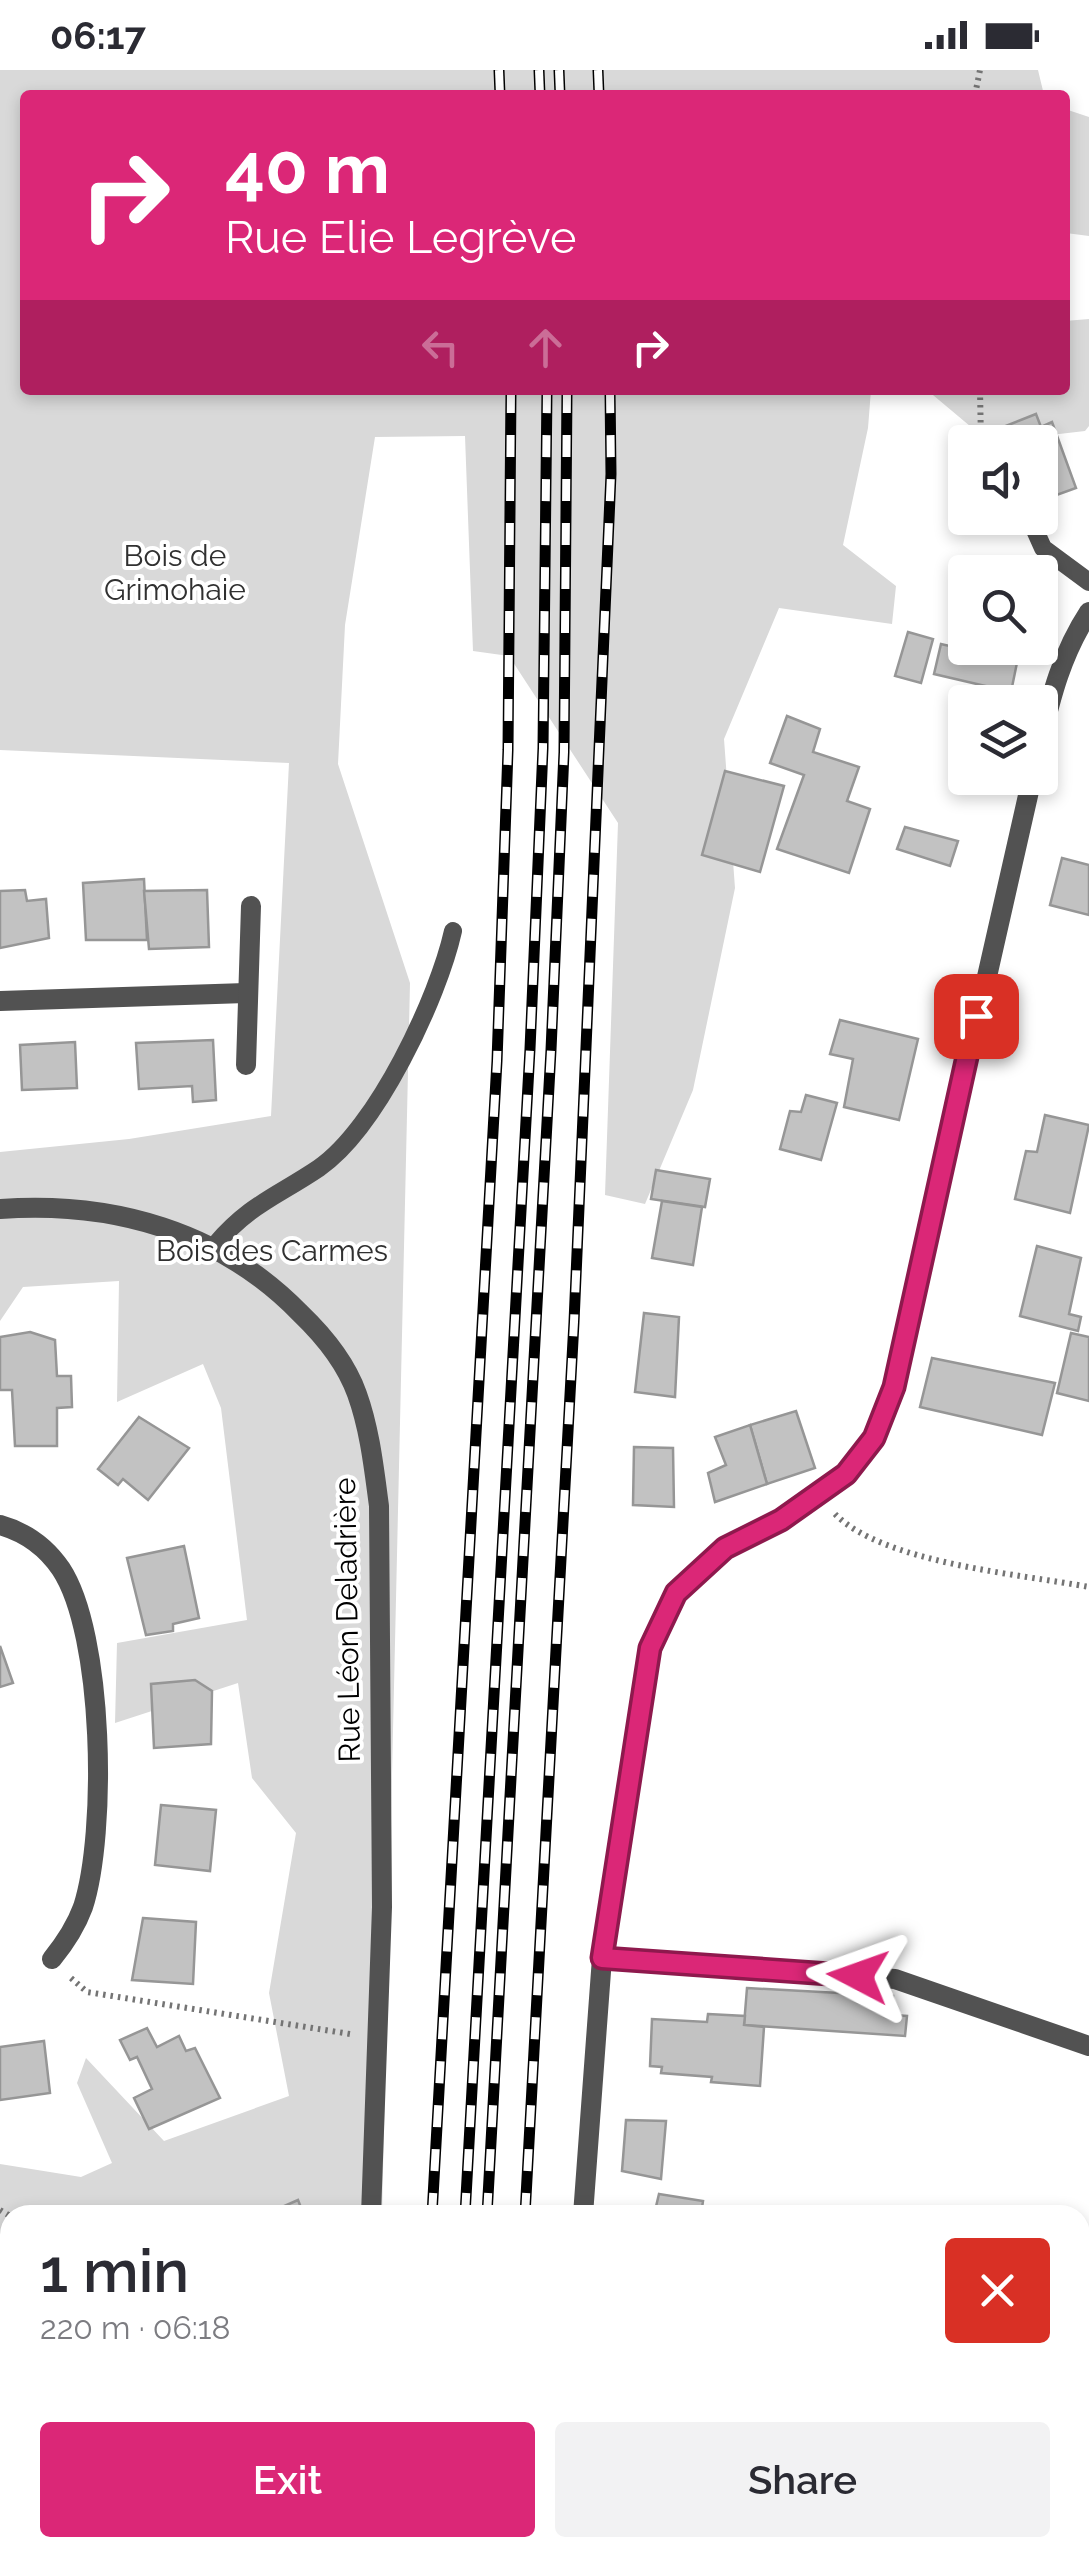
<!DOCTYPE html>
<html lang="en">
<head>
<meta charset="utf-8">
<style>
	:root { --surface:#fff; --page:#f2f2f3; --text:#2b2b33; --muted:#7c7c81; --accent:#db2777 }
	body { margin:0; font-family:Raleway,sans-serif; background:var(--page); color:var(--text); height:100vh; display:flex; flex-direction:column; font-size:38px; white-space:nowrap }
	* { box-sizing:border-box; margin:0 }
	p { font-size:32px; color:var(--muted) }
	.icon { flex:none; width:55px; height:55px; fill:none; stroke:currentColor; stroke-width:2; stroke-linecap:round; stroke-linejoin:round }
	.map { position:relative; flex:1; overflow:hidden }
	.sheet { position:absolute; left:0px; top:2135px; width:1090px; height:352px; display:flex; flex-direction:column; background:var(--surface); border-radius:30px 30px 0 0; box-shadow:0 5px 15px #0003 }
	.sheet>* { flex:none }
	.top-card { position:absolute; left:20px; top:20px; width:1050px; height:305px; border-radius:10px; box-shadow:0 5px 15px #0003; background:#db2777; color:#fff; overflow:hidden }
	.tools { position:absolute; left:948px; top:355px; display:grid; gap:20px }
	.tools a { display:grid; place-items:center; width:110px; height:110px; border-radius:10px; background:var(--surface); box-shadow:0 5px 15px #0003; font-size:50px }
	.pin { position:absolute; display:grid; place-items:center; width:85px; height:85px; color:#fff; margin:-42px; border-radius:20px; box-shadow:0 5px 15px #0006 }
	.me { position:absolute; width:110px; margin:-55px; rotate:274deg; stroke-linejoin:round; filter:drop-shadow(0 0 8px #0008) }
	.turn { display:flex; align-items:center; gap:35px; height:210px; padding:0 40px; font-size:45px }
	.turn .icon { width:130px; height:130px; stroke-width:2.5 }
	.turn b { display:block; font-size:70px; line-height:85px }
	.lanes { display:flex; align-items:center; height:95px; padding:0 40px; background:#0003; justify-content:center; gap:50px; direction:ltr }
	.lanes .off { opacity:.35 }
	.round { display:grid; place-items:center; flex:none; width:105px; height:105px; border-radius:10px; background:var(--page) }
	.headline { display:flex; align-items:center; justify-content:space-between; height:170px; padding:0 40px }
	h1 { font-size:60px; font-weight:600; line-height:75px }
	.primary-button { display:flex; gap:20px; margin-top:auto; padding:20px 40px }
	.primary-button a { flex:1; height:115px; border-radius:10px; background:var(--accent); color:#fff; font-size:40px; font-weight:600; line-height:115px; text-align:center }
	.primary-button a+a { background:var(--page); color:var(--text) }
	.status { display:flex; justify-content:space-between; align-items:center; height:70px; padding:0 50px; background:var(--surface); direction:ltr }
	.status svg { height:28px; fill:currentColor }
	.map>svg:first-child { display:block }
	.green { fill:#d9d9d9 }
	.building { fill:#c2c2c2; stroke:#969696; stroke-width:2.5 }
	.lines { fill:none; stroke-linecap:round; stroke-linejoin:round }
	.path { stroke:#747474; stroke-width:6; stroke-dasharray:2.5 5; stroke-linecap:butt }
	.lane { stroke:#525252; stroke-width:18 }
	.street { stroke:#525252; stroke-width:20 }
	.rail-casing { stroke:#000; stroke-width:11 }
	.rail { stroke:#fff; stroke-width:8; stroke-dasharray:22; stroke-linecap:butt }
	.route-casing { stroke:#8e194d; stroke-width:25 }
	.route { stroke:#db2777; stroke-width:18 }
	.labels { text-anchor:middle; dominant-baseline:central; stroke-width:8; stroke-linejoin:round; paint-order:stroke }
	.park-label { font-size:30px; fill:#303030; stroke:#fff }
	.street-label { font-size:30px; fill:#000; stroke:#fff }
</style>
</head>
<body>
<div class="status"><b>06:17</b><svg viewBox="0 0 49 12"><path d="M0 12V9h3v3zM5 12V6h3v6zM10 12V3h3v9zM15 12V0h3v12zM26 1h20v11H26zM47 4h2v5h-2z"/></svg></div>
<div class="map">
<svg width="1089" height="2487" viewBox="0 0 1089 2487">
	<rect width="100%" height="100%" fill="#fff"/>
	<g class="green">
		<path d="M0,0H1038L1044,25H25V320H871L868,358L843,475L896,516L892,554L779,538L724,669L735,818L693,1020L645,1134L605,1125L618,753L509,586L473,581L465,366L375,367L345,555L338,694L410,913L382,2145H10V2478H373L372,2487H0V2094L81,2107L112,2093L77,2013L86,1988L164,2071L289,2026L269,1923L296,1763L252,1708L238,1613L115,1653L117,1573L247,1550L221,1338L203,1294L117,1332L119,1211L23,1217L0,1251V1082L129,1069L271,1046L289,693L0,680Z"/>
		<path d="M1065,39L1089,47V166L1066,163L1065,177Z"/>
		<path d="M1089,249V356L1085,361L989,372L927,320H1065V251Z"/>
	</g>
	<g class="building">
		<path d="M1036,344L1041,357L1052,352L1076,418L1040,431V372H1002L998,359Z"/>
		<path d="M963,506H965V540L955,537Z"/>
		<path d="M965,549V578H1020L1011,622L934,604L941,574L958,578Z"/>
		<path d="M908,562L933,569L921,613L895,606Z"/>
		<path d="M787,646L820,659L813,682L859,697L847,731L870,739L849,803L777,779L804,705L770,693Z"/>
		<path d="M725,701L784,716L760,802L702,785Z"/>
		<path d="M905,757L958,771L950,796L897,779Z"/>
		<path d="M1062,788L1089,795V845L1050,835Z"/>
		<path d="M144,809L147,870H86L83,813Z"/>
		<path d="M25,820L27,831L46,829L49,868L0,878V821Z"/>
		<path d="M207,820L209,877L149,879L144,821Z"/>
		<path d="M840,950L918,969L899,1050L844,1037L853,989L830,984Z"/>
		<path d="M213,970L216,1030L193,1032L192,1016L139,1019L136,973Z"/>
		<path d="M75,972L77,1018L22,1020L20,975Z"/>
		<path d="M806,1025L837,1033L821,1090L780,1079L790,1041L801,1042Z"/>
		<path d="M1045,1045L1089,1055L1070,1143L1015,1129L1026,1081L1037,1082Z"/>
		<path d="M656,1100L710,1109L705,1137L651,1129Z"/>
		<path d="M662,1131L702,1137L693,1195L652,1188Z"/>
		<path d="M1037,1176L1081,1188L1069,1244L1081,1247L1078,1261L1020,1246Z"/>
		<path d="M644,1243L679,1247L675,1327L635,1322Z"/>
		<path d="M30,1262L55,1270L57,1306H71L72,1337L57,1338V1376H15L12,1320H0V1267Z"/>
		<path d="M1071,1263L1089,1267V1331L1057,1323Z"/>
		<path d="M932,1288L1055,1313L1042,1365L920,1337Z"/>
		<path d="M796,1341L815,1398L767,1414L750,1355Z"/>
		<path d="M139,1347L189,1378L148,1430L123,1409L118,1415L98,1399Z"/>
		<path d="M750,1355L767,1414L715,1432L708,1403L726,1395L715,1367Z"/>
		<path d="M634,1377L673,1378L674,1437L633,1435Z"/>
		<path d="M184,1476L199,1548L173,1554V1561L146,1565L127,1488Z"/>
		<path d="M0,1576L13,1613L0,1617Z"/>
		<path d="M195,1610L212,1621L211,1674L154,1678L151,1614Z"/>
		<path d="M161,1735L216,1740L210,1801L155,1795Z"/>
		<path d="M143,1848L196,1852L193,1914L132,1910Z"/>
		<path d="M747,1918L893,1926V1945L907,1946L905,1966L744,1955Z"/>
		<path d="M708,1944L745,1946L744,1955L764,1957L760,2016L711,2012L712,2007L661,2003L662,1997L650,1996L652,1949L707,1952Z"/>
		<path d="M147,1958L157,1977L179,1966L186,1981L195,1978L220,2028L149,2059L134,2028L152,2019L137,1987L130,1990L120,1970Z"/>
		<path d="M44,1971L50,2023L0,2030V1977Z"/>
		<path d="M626,2050L666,2051L661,2109L622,2101Z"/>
		<path d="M659,2124L703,2131L701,2145H654Z"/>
		<path d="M298,2130L304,2145H264Z"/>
		<path d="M10,2410V2467L0,2468V2411Z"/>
		<path d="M757,2478L775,2487H750Z"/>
		<path d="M814,2478H821L836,2487H808Z"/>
	</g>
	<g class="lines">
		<g class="path">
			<path d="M975,25L980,0"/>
			<path d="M980,320L981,372"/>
			<path d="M835,1444C883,1493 1019,1504 1089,1517"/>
			<path d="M71,1908L87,1922L350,1964"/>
			<path d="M0,2140L10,2146"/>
		</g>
		<g class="lane">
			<path d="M1030,449L1043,478L1089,512"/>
			<path d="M215,1175C250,1134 276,1127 319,1098C377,1058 438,928 453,861"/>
		</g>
		<g class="street">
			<path d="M1040,673C1051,626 1062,583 1089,542"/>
			<path d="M0,931L246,923"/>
			<path d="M246,995L251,836"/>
			<path d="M0,1139C113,1131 220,1161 300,1243C323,1265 346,1293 357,1324C370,1360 374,1399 379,1436L382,1837L371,2145"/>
			<path d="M0,1455C25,1462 46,1477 61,1499C104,1564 107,1763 83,1837C76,1856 65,1873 52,1889"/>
			<path d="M602,1888L895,1909L1089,1976"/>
			<path d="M583,2145L602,1888L650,1578L676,1523L725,1478L781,1451L845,1405L874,1368L894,1317L1032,708"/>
			<path d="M359,2478L360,2487"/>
			<path d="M604,2478L615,2487"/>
			<path d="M163,2487L212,2478"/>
			<path d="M557,2487V2478"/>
		</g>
		<g class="rail-casing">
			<g id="rail">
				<path d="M499,0L500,25"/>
				<path d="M539,0L540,25"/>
				<path d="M559,0L560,25"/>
				<path d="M598,0L599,25"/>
				<path d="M432,2145L497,991L508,680L511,320"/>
				<path d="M465,2145L530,979L543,678L547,320"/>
				<path d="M487,2145L551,980L564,682L567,320"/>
				<path d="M525,2145L574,1252L611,404L610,320"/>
				<path d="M413,2487L414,2478"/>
				<path d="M446,2487V2478"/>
				<path d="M467,2487L468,2478"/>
				<path d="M505,2487L506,2478"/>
			</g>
		</g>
		<use href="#rail" class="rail"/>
	</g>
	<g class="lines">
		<g class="route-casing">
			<path id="route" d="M858,1906L602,1888L650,1578L676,1523L725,1478L781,1450L846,1404L874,1368L894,1317L976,946"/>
		</g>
		<use href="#route" class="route"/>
	</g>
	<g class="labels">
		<g class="park-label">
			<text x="175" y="485">Bois de<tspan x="175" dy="34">Grimohaie</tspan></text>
			<text x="272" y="1180">Bois des Carmes</text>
		</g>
		<g class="street-label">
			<text transform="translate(347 1550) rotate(-91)">Rue Léon Deladrière</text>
		</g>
	</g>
</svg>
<div class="tools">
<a><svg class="icon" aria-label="sound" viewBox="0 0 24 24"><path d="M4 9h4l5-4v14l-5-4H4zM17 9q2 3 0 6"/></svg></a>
<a><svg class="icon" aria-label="search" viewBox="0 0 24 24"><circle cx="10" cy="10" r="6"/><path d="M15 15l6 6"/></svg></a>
<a><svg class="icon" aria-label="layers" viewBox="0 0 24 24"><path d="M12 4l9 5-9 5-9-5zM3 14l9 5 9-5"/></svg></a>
</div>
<div class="pin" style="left:976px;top:946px;background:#d93025"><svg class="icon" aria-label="arrive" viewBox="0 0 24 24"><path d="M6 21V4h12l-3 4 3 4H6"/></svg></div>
<svg class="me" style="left:858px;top:1906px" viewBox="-20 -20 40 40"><path d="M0-17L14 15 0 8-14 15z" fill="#db2777" stroke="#fff" stroke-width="4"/></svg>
<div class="top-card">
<div class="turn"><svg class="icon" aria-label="right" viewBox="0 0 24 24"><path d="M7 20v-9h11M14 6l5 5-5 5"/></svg><div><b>40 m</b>Rue Elie Legrève</div></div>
<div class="lanes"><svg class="icon off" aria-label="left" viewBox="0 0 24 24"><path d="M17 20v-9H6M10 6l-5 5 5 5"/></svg><svg class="icon off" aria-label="ahead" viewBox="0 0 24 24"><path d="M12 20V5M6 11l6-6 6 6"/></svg><svg class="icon" aria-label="right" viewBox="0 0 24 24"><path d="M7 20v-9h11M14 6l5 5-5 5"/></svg></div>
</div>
<section class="sheet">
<div class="headline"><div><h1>1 min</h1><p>220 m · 06:18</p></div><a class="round" style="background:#d93025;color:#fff"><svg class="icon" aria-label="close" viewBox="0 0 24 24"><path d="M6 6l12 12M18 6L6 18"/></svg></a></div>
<div class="primary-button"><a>Exit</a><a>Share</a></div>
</section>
</div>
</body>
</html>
